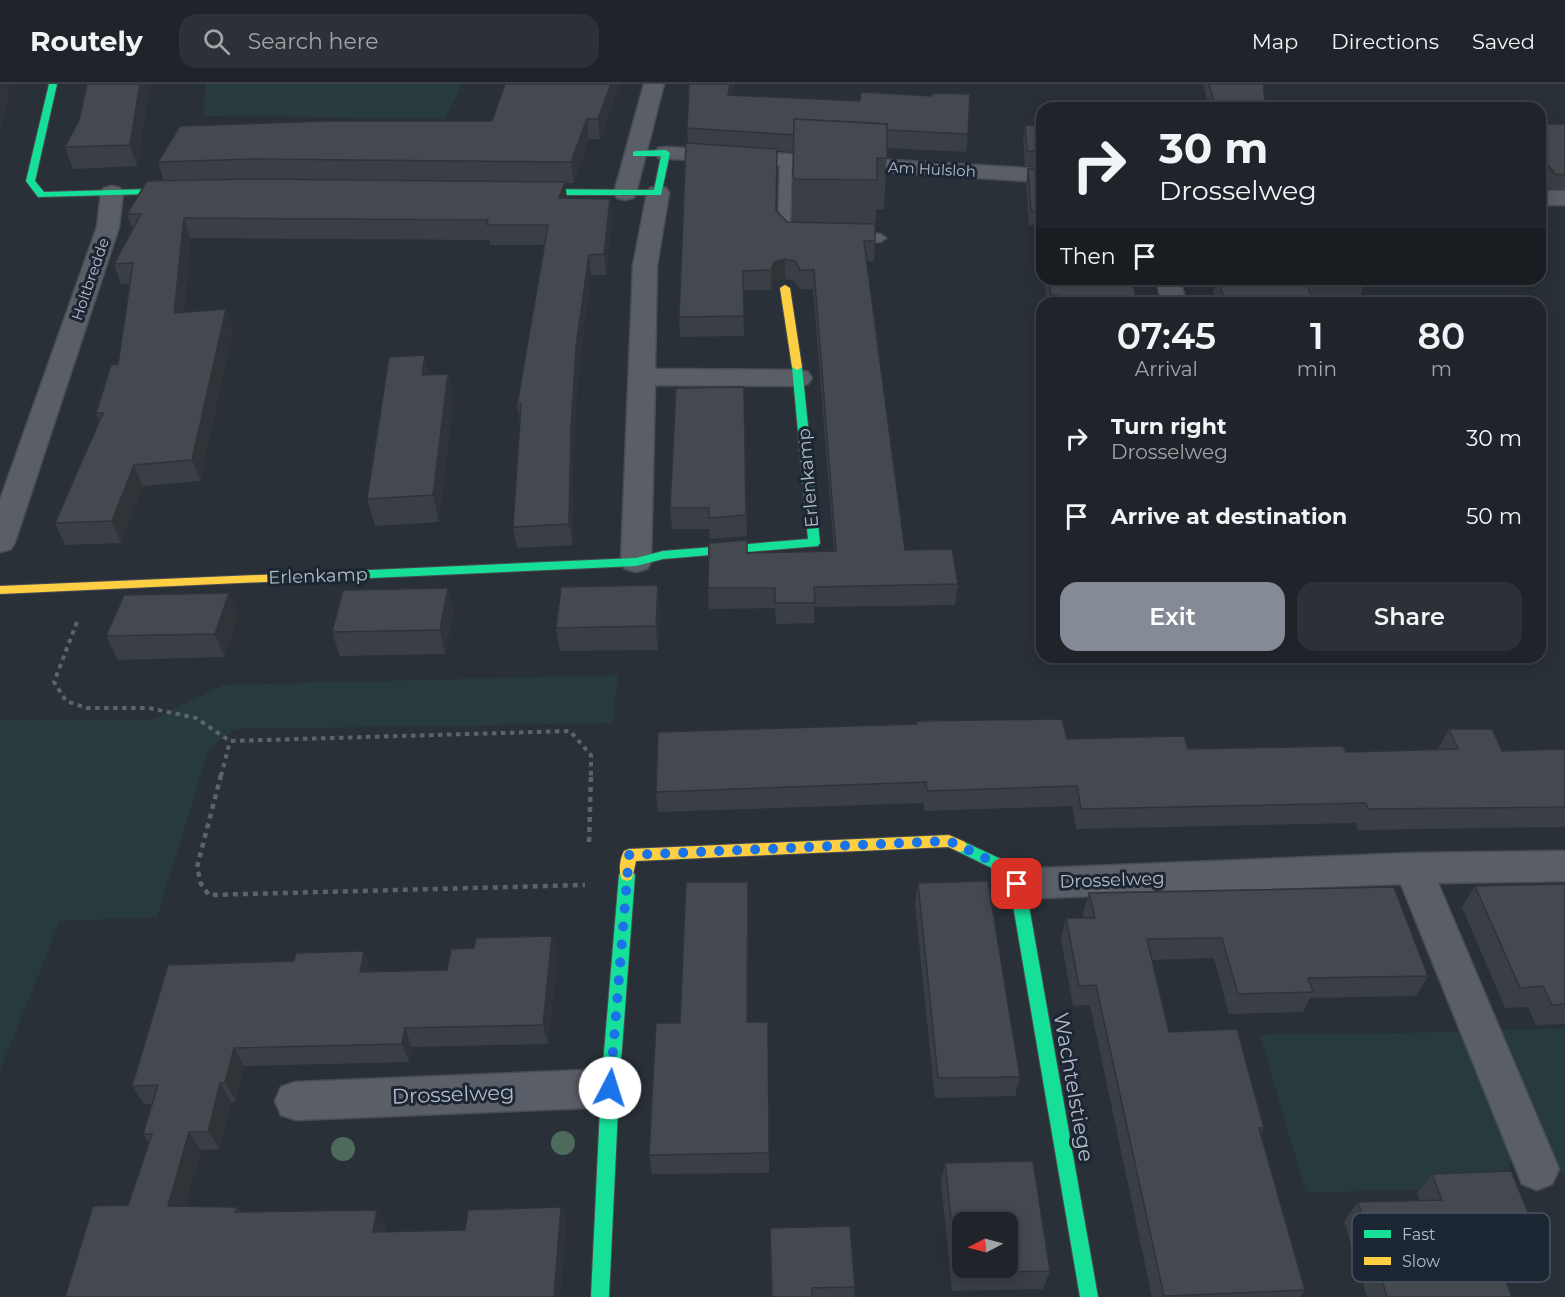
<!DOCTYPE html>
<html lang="en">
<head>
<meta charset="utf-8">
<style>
	:root { --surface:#20242a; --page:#2d3036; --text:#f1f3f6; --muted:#a2a4a8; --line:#3d4147; --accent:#848b96 }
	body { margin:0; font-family:Montserrat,sans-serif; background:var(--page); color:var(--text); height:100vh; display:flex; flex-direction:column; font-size:22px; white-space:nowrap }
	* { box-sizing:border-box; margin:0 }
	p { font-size:20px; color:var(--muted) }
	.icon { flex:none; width:33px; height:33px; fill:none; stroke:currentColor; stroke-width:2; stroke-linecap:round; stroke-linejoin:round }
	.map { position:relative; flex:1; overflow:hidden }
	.panel { position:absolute; left:1036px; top:213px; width:510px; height:366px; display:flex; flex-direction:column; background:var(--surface); border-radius:18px; box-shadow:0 3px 15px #0003,0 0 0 2px var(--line) }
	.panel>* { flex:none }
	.banner { position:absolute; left:1036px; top:18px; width:510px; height:183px; border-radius:18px; box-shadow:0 3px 15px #0003,0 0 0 2px var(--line); background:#20242a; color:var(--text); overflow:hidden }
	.needle { width:39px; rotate:264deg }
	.tools { position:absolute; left:952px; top:1128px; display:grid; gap:12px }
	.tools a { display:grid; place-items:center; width:66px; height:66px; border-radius:12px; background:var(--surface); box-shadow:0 3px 15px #0003,0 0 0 2px var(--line); font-size:30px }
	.pin { position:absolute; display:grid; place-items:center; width:51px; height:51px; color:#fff; margin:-26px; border-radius:12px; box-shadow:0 3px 9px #0006 }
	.me { position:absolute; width:66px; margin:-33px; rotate:5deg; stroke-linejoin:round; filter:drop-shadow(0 0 4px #0008) }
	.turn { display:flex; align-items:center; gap:21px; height:126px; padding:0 24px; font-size:27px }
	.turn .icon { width:78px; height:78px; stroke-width:2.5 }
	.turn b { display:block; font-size:42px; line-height:51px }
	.then { display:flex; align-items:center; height:57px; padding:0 24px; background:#0003; gap:12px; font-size:22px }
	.eta { display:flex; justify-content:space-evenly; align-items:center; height:102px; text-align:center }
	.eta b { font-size:36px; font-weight:600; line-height:42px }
	.cta { display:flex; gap:12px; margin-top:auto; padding:12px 24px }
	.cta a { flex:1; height:69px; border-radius:18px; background:var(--accent); color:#fff; font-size:24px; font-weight:600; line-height:69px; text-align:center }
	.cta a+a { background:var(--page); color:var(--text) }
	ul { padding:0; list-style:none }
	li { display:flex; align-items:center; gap:18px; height:78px; padding:0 24px }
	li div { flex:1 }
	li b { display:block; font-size:22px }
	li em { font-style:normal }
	header { display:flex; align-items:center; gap:36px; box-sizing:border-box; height:84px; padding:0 30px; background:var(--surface); border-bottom:2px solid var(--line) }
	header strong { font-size:28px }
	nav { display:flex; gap:33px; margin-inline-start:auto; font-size:21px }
	.search { width:420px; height:54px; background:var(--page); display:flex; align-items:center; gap:15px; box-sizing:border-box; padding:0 21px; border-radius:18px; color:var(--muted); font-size:22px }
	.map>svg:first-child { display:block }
	.green { fill:#273a3e }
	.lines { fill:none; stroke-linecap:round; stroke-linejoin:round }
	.lane-casing { stroke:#484c53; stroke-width:3 }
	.street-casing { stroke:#484c53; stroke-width:3 }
	.fast-casing { stroke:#484c53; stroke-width:2 }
	.slow-casing { stroke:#484c53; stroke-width:2 }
	.path-far1 { stroke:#5d636a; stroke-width:4; stroke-dasharray:4.5 4.5; stroke-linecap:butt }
	.path { stroke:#5d636a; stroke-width:4.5; stroke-dasharray:5 5; stroke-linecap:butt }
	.lane { fill:#5a5e66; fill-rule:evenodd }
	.street { fill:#5a5e66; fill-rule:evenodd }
	.fast { fill:#16e098; fill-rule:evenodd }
	.slow { fill:#ffcf43; fill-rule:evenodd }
	.tree { fill:#4e6a5a }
	.wall { fill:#3a3f45; fill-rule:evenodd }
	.shaded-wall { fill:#303338 }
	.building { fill:#444950; stroke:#303338; stroke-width:1.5; fill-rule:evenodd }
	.route { stroke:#1a73e8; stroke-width:10; stroke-dasharray:0 18 }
	.labels { text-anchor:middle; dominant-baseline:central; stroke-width:6; stroke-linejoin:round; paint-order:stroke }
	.far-street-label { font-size:15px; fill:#b4bcc9; stroke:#1d2633 }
	.street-label { font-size:18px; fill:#b4bcc9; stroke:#1d2633 }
	.near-street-label { font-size:21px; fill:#b4bcc9; stroke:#1d2633 }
	.key { fill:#1d2633; stroke:#4a5360; stroke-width:1.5 }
	.key-label { font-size:16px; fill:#b4bcc9 }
</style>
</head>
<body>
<header>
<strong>Routely</strong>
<div class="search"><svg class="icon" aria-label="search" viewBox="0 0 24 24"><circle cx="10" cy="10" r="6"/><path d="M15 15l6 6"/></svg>Search here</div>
<nav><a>Map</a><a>Directions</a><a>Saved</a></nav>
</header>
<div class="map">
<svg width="1565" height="1213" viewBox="0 0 1565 1213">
	<rect width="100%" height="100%" fill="#2a3038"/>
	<g class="green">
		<path d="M206,0H463L445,34L203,32Z"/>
		<path d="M618,591L613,639L235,645L209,665L157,833L60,837L0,987V636H151L223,601Z"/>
		<path d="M1565,944V1094L1543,1070L1493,946Z"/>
		<path d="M1461,948L1511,1071L1507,1102L1306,1109L1260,951Z"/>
	</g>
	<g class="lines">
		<g class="lane-casing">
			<g id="lane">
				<path d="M786,72L792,76L790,144L800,152L794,156L778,145L780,76Z"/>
				<path d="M852,149L880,150L886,154L880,158L848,156L846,153Z"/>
			</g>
		</g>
		<g class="street-casing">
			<g id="street">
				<path d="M644,0H664L636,109L633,114L625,116L617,114L614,109Z"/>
				<path d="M666,63L1042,85V98L658,74L655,69L658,64Z"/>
				<path d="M112,102L120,104L123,109L119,143L15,458L11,465L0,468V416L97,143L101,109L104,104Z"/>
				<path d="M658,102L666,104L669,109L657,182L655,285L799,286L808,288L812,294L808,300L799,302L655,301L651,478L647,485L636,488L625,485L621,478L633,182L647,109L650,104Z"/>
				<rect x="1540" y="107" width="25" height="14"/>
				<path d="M1156,195H1180L1186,219H1162Z"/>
				<path d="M1565,767V797L1438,799L1559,1085L1552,1100L1537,1106L1522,1100L1401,800L1017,815L1004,811L998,800L1004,789L1017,785L1413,769Z"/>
				<path d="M610,985L625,990L631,1004L625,1018L610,1023L296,1036L281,1031L275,1017L281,1003L296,998Z"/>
			</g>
		</g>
		<g class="fast-casing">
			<g id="fast">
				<path d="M49,0H57L35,97L44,108L185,104L188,105V109L38,113L26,97Z"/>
				<path d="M636,67L666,66L670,69L661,111H522L517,108L522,105L654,106L661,72H633V68Z"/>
				<path d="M797,280L802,283L820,459L818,462L663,475L636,482L282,498L276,494L282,490L636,474L663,467L808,455L792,283Z"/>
				<path d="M960,756L1020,784L1023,788L1098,1213H1080L1008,792L955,766L953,762L955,758Z"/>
				<path d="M627,785L632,787L635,791L619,1004L609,1213H591L601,1004L619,791L622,787Z"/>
			</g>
		</g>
		<g class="slow-casing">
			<g id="slow">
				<path d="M785,201L790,204L802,283L797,286L792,283L780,204Z"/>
				<path d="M282,490L288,494L286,497L0,510V502Z"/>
				<path d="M949,751L965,758L967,762L965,766L960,768L948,763L636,777L632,795L627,797L622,795C618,788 620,774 624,767L629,765Z"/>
			</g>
		</g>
		<g class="path-far1">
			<path d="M77,538L54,598L66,617L87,624H149L196,634L230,657L570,647L591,671V692"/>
			<path d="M221,692L230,657"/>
		</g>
		<g class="path">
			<path d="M221,691L197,783L201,800L209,811L585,801"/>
			<path d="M589,758L591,691"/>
		</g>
		<use href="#lane" class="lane"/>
		<use href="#street" class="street"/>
		<use href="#fast" class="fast"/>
		<use href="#slow" class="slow"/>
	</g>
	<g class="tree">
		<circle cx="563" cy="1059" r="12"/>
		<circle cx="343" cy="1065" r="12"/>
	</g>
	<g class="wall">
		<path d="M87,0H150L137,82L73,85L65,63L79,36Z"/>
		<path d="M689,0H734L732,11L968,50L966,68L887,64L884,125H876L874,177H867L905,466L958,500L955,521L814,523V539L776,540L775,524L709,525L708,504L747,469L834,467L813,205H800L794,197L785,195L774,198L771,206H743L744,252L680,253L679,233L688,60L687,44ZM777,67L793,68L792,138H787L776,126Z"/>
		<path d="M1203,0H1263L1266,24H1209Z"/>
		<path d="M619,2L600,55H589L574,99H565L567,114L612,134L606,191H591L579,283L573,367V461L517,464L513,443L520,340L517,321L545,161H490L489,156L190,154L184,228L233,245L200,397L143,402L121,459L65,461L55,439L99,337L96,329L118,280L130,200H121L114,180L133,146L127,130L164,97L158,78L492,37Z"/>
		<path d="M1540,40H1565V105H1549L1542,96H1540Z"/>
		<path d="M1025,41L1042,42V83L1025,82L1023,56Z"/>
		<path d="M1028,85H1042V184L1037,142L1029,141L1026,99Z"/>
		<path d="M1044,195H1131L1138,219H1047Z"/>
		<path d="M1216,195H1361L1364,200L1359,215H1313L1315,219H1217L1213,208Z"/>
		<path d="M448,290L453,317L439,438L375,442L367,415L429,291Z"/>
		<path d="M744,303L747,452L710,455L709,445H672L670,424Z"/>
		<path d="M229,509L238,532L224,573L118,576L106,552Z"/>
		<path d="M660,524L658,566L560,567L556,544Z"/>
		<path d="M454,528L445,570L340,572L332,548Z"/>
		<path d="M917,637L1067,655L1188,665L1346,668L1438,665L1449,645L1502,667L1565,665V743L1358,746L1356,739L1076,745L1072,722L925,727L923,719L658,728L656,708L917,640Z"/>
		<path d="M918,799L1020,993L1015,1012L935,1014L915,820Z"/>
		<path d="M1565,800V940L1536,941L1528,923L1505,924L1462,823L1475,802Z"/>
		<path d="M1089,809L1428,892L1416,912L1310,914L1303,928L1229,930L1214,874L1152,876L1169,948L1264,1044L1261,1051L1305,1206L1300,1213H1152L1090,921L1073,922L1061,855L1066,834H1084L1083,829Z"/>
		<path d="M749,820L748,938H768L769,1089L652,1090L649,1071L680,939Z"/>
		<path d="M552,852L557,872L548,960L412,963L409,978L244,982L236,1017L231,1018L220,1065L201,1066L185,1123H237L240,1128L377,1126L386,1142L385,1148L465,1146L561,1123L566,1140L560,1213L128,1121L149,1058L143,1050L152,1020H144L132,1002L372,887L371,888L447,886L474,864Z"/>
		<path d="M945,1079L1050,1187L1043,1205L952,1207L941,1098Z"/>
		<path d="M1432,1090L1533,1140L1515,1159H1503L1511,1180L1503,1188L1512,1213H1367L1344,1137L1358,1118L1420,1117L1417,1109Z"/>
		<path d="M770,1144L855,1203L854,1213H772Z"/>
	</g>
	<g class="shaded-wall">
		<path d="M0,0H11L0,48Z"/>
		<path d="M140,0H150L137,82L130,61Z"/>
		<path d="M611,0H619V2L600,55L598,35Z"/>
		<path d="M730,0H734L729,28L728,11Z"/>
		<path d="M587,35L589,55L574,99L571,78Z"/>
		<path d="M565,98L567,117L559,114Z"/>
		<path d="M610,115L612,134L606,191L604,170Z"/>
		<path d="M184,134L190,154L182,249L174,229Z"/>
		<path d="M589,171L591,191L579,283L573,367V461L569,440L571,346L576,262Z"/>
		<path d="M785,175V195L774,198L771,206V186L774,178Z"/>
		<path d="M226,225L233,245L200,397L192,376Z"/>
		<path d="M425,271L430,298L422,291Z"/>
		<path d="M448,290L453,317L439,438L433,411Z"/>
		<path d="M134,381L143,402L121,459L112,437Z"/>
		<path d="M658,501L660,524L658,566L656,542Z"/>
		<path d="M448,504L454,528L445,570L440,546Z"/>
		<path d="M229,509L238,532L224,573L215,550Z"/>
		<path d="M748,798L749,820L748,959L747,938Z"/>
		<path d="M552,852L557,872L548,960L543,941Z"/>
		<path d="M364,867L372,887L368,907L360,888Z"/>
		<path d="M405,944L412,963L409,978L402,960Z"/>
		<path d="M234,964L244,982L236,1017L225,999Z"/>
		<path d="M220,999L231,1018L220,1065L208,1048Z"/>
		<path d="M189,1048L201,1066L180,1139L168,1122Z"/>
		<path d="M561,1123L566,1140L560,1213H554Z"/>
		<path d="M377,1126L386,1142L382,1165L373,1148Z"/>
	</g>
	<g class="building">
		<path d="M87,0H140L130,61L65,63L79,36Z"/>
		<path d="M505,0H611L598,35H587L571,78L252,75L158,78L180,42L329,37H492Z"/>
		<path d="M689,0H730L728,11L860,17L861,8L932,12V9L970,10L968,50L887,46V40L794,35V51L687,44Z"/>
		<path d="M1209,0H1263L1266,24H1216Z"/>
		<path d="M794,35L887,40V74H877V96L795,95L793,92Z"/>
		<path d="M1540,40H1565V91L1555,90L1548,81H1540Z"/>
		<path d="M1025,41L1042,42V68L1027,67Z"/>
		<path d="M686,59L777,65L776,126L787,138L875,140V157H864L905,466L952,465L958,500L814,503L815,519H775V504H708L709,459L747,456V469L836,467L814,186H800L795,177L785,175L774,178L771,186L743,187L744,232L679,233Z"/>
		<path d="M1028,85H1042V153L1039,127H1031Z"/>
		<path d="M252,95L565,98L559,114L610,115L604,170L589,171L576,262L571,346L569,440L513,443L521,320L517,321L548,141H487L488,136L184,134L174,229L226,225L192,376L134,381L112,437L55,439L103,329H96L111,281L118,280L133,179L114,180L141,130H127L147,97Z"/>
		<path d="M1048,195H1131L1138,219H1060L1058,211H1051Z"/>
		<path d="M1217,195H1361L1364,200H1306L1315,219H1227Z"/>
		<path d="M425,271L422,291L448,290L433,411L367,415L389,273Z"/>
		<path d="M744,303L746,431L709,434V424H670L676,304Z"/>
		<path d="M658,501L656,542L556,544L561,503Z"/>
		<path d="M448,504L440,546L332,548L343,506Z"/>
		<path d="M229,509L215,550L106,552L124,511Z"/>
		<path d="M1062,635L1067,655L1184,652L1188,665L1343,662L1346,668L1458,665L1449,645H1492L1502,667L1565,665V723L1368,725L1366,719L1081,725L1077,702L927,707L926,698L656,708L658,648L917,640V637Z"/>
		<path d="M988,797L1020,993L938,994L918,799Z"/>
		<path d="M686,798H748L747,938H768L769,1069L649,1071L656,939H680Z"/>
		<path d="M1565,800V920L1552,921L1543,902L1520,904L1475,802Z"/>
		<path d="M1394,803L1428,892L1308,894L1313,908L1238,910L1222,854L1147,855L1169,948L1237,945L1264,1044H1259L1305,1206L1164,1212L1096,901L1079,902L1066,834H1095L1089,809Z"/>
		<path d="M552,852L543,941L405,944L402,960L234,964L225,999H220L208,1048H189L168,1122L237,1123L235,1128L377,1126L373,1148L465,1146L468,1126L561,1123L554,1213H65L93,1122L128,1121L152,1050H143L158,1001L132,1002L168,881L294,877L296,869L364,867L360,888L447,886L451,865L474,864L476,854Z"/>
		<path d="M1033,1077L1050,1187L957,1189L945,1079ZM963,1138H1008V1184H963Z"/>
		<path d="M1511,1087L1533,1140L1496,1141L1511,1180L1500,1181L1512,1213H1387L1358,1118L1442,1116L1432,1090Z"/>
		<path d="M850,1142L855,1203L812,1204V1213H772L770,1144Z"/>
	</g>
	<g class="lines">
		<path class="route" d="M610,1004L629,771L949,757L1015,788L1017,800"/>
	</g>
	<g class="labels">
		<g class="far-street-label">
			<text transform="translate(932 85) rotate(3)">Am Hülsloh</text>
			<text transform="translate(90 195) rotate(-71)">Holtbredde</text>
		</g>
		<g class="street-label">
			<text transform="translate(808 394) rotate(-95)">Erlenkamp</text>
			<text transform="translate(318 492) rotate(-2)">Erlenkamp</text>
			<text transform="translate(1112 796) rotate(-2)">Drosselweg</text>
		</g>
		<g class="near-street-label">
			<text transform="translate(1074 1003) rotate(80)">Wachtelstiege</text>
			<text transform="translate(453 1010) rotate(-2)">Drosselweg</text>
		</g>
	</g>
	<rect x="1352" y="1129" width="198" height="69" rx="9" class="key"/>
	<rect x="1364" y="1146" width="27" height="8" fill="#16e098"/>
	<rect x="1364" y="1173" width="27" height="8" fill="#ffcf43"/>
	<g class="key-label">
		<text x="1402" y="1156">Fast</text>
		<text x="1402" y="1183">Slow</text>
	</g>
</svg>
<div class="tools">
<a><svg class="needle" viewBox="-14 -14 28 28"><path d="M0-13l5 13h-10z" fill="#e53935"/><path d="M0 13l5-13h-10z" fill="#a2a4a8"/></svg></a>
</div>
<div class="pin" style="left:1017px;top:800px;background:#d93025"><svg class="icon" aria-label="arrive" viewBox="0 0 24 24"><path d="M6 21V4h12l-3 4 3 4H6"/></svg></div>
<svg class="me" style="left:610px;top:1004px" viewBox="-20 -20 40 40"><circle r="19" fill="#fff"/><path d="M0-13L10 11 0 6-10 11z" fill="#1a73e8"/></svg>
<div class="banner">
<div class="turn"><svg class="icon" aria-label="right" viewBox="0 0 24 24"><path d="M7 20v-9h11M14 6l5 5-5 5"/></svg><div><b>30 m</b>Drosselweg</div></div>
<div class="then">Then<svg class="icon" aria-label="arrive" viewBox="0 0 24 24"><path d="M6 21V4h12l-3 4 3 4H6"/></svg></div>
</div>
<section class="panel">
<div class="eta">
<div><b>07:45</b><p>Arrival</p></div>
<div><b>1</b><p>min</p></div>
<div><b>80</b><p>m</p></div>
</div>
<ul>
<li><svg class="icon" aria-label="right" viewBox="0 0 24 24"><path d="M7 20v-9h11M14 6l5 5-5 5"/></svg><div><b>Turn right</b><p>Drosselweg</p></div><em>30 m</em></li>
<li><svg class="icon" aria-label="arrive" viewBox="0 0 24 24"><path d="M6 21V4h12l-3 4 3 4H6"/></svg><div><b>Arrive at destination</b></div><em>50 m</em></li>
</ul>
<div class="cta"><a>Exit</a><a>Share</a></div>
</section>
</div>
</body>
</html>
